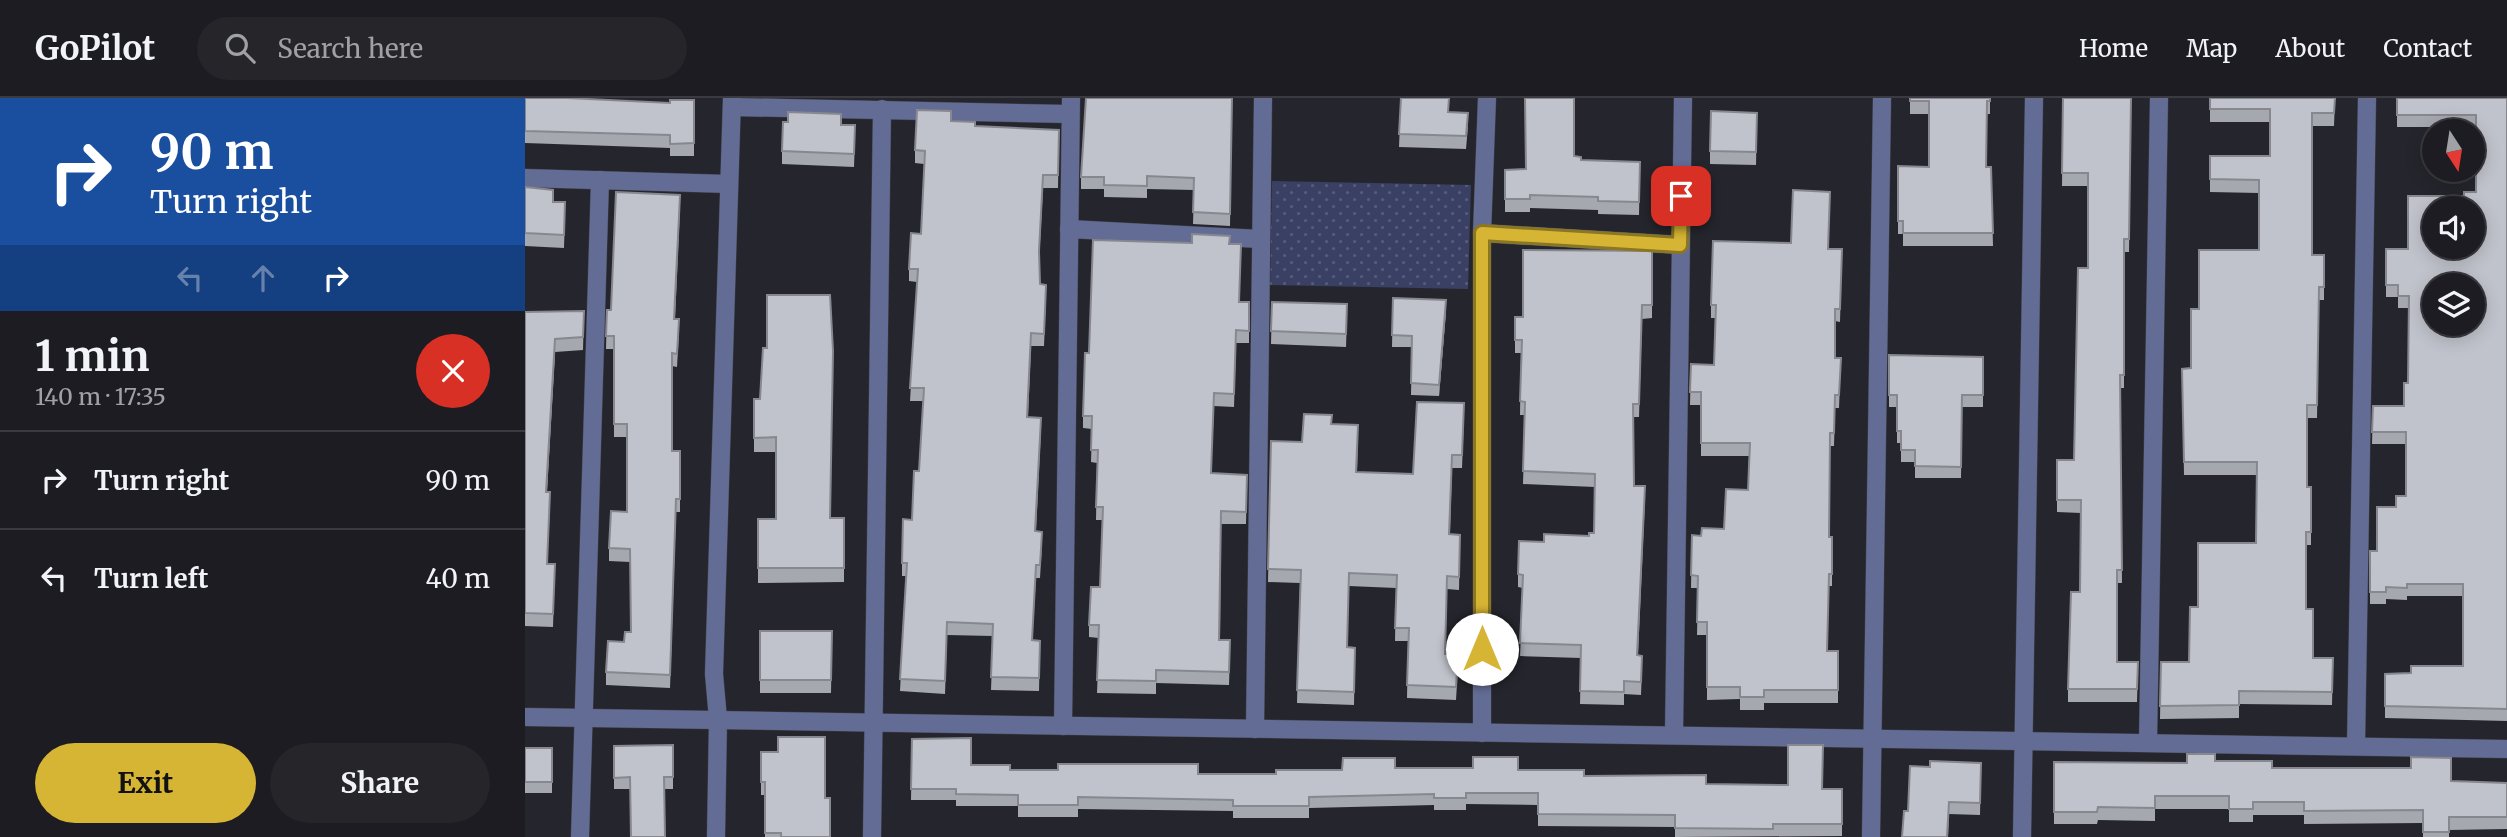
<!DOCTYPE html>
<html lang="en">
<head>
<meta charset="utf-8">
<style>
	:root { --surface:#1c1c22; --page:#25252a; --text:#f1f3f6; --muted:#a0a1a5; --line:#3a3a40; --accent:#d6b534 }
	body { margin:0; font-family:Merriweather,serif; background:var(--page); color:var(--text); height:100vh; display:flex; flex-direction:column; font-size:26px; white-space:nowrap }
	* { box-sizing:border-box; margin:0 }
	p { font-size:23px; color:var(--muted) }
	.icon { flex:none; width:38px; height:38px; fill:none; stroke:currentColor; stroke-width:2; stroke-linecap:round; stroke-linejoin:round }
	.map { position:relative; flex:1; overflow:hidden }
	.panel { display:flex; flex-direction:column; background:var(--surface); width:525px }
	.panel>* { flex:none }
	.top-card { background:#1a4fa0; color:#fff; overflow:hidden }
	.needle { width:46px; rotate:168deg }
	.buttons { position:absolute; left:1897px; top:21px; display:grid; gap:14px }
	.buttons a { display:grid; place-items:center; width:63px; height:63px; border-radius:50%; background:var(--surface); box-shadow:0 4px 18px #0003,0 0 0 2px var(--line); font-size:35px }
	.pin { position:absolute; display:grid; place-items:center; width:60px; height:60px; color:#fff; margin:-30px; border-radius:14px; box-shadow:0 4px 10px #0006 }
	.me { position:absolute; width:77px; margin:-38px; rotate:0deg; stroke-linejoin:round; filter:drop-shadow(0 0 5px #0008) }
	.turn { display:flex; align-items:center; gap:24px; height:147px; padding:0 35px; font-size:32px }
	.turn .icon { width:91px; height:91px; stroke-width:2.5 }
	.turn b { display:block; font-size:49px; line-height:60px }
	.lanes { display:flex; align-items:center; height:66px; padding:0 35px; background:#0003; justify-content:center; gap:35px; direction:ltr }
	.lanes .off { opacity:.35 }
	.round { display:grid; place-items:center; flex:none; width:74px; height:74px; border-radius:37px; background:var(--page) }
	.overview { display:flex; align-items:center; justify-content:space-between; height:119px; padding:0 35px }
	h1 { font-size:42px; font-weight:700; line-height:52px }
	.action { display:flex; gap:14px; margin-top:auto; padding:14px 35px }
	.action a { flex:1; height:80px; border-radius:42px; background:var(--accent); color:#111; font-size:28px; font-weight:700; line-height:80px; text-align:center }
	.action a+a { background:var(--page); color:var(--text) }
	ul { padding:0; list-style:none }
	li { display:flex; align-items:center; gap:21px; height:98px; padding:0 35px; border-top:2px solid var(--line) }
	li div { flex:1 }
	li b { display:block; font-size:26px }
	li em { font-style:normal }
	header { display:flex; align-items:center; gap:42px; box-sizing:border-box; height:98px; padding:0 35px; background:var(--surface); border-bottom:2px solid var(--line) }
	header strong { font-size:33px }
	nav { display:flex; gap:38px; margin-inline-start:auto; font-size:24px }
	.search { width:490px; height:63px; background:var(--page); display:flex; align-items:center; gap:18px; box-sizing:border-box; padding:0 24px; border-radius:38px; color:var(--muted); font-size:26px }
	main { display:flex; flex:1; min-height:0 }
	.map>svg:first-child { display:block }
	.park { fill:url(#park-dots) }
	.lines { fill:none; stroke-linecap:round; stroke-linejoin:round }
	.minor-casing { stroke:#404147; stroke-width:19 }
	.minor { stroke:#636c95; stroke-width:18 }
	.wall { fill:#a6a8af }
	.shaded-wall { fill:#87888f }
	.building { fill:#c1c3cc; stroke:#87888f; stroke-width:2; fill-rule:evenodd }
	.route-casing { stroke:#8b7622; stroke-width:18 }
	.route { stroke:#d6b534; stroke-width:12 }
</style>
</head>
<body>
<header>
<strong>GoPilot</strong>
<div class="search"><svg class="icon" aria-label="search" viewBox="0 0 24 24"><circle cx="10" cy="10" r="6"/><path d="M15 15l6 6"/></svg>Search here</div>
<nav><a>Home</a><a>Map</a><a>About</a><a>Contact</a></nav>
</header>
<main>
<section class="panel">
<div class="top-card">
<div class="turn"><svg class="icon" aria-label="right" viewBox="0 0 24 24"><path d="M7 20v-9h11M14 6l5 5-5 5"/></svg><div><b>90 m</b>Turn right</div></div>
<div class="lanes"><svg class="icon off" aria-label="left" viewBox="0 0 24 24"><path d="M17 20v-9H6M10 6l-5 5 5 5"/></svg><svg class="icon off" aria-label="ahead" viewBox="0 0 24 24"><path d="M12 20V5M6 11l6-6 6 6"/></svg><svg class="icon" aria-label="right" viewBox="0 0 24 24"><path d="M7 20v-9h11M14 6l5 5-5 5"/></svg></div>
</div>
<div class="overview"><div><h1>1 min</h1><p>140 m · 17:35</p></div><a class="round" style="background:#d93025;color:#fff"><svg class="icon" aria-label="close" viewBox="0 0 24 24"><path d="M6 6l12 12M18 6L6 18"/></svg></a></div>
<ul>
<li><svg class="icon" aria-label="right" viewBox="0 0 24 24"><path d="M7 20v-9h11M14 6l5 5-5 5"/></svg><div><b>Turn right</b></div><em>90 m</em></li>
<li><svg class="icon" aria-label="left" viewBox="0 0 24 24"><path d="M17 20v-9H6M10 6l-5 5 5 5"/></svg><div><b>Turn left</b></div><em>40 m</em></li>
</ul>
<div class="action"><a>Exit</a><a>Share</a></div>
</section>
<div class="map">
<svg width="1982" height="739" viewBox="0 0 1982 739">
	<defs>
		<pattern id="park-dots" width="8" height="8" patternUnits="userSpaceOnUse" patternTransform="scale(1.75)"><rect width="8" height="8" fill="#394063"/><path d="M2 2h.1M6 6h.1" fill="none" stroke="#565b79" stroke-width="1.8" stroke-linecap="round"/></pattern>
	</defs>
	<rect width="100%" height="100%" fill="#25262d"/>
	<path class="park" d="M747,83L946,87L943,191L745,187Z"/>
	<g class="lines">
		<g class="minor-casing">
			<g id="minor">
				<path d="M207,9L545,16"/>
				<path d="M0,80L204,86"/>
				<path d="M544,131L735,141"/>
				<path d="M957,135L1155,147"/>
				<path d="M0,619L1982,651"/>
				<path d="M538,628L546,0"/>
				<path d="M730,631L738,0"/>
				<path d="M957,635V135L962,0"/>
				<path d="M1149,636L1158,0"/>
				<path d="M1623,644L1634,0"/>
				<path d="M1831,647L1842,0"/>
				<path d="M55,739L75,82"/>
				<path d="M191,739L193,621L189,576L207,0"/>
				<path d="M347,739L357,11"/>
				<path d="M1346,739L1357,0"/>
				<path d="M1497,739L1509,0"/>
			</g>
		</g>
		<use href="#minor" class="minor"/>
	</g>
	<g class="wall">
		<path d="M0,0L145,5L169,2V58H145V50L0,45Z"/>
		<path d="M707,0L705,128L668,126L669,92L622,91V100L579,99V91H556V79Z"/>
		<path d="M876,0H924V14L943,28L941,51L874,49Z"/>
		<path d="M1385,0H1465V16H1462L1461,69H1466L1468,148H1378V136H1373V68L1404,69V16H1385Z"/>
		<path d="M1538,0H1606L1604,154H1599V290H1595L1597,485H1592V564H1613L1612,604H1543V591L1555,494L1556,415L1532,414V362H1549L1563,170V88H1537Z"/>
		<path d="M1685,0H1810L1809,28H1787V157H1799V202H1794L1792,320H1782V389H1786V447H1781V511L1788,560H1808L1807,607L1714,606V620L1635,621L1636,564H1664L1673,509L1731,445L1732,377H1659L1657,271L1666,270L1674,211L1734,152V95L1685,94V58H1745V24H1685Z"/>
		<path d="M1872,0H1982V623L1860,620V576L1886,575L1938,568V498H1882V502L1861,501V506H1845V453H1852L1871,409L1881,398V346H1847L1848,308H1879L1883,285L1884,210H1873V199H1861V151H1883L1939,98L1951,94V29H1872Z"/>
		<path d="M1232,15L1231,67L1185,66V53Z"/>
		<path d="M426,23L450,28L534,32L533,90H518L514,164L515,186L521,199L519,248H506L503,319L516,332L511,433L517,446L515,480H511L507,542L515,543L514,593L466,592L468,538L422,537L420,596L375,593L381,478H377V465L387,422L394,373L398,303H385L392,184L384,183V171L396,136L399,66L390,65V52Z"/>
		<path d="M330,40L329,69L257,66V53Z"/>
		<path d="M1049,58L1056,62L1115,64L1114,117L1073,116V112L1005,110V114H980V72L1001,71Z"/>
		<path d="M0,89L28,104L40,117L39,150L0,148Z"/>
		<path d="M155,110L150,221L154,234L152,269L147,268V353H155V414H151L145,590L81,587V574L106,534L105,464L84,463V450L102,414V339H89V251H81L82,212H86Z"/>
		<path d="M705,146L714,204L724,217V245H711L709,309L689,308L686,375L722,377L721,426H696L695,542L705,555L704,587L631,585V596L572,595L574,540L564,539V527L575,489L578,422H571L572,365L566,364L567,331L558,330V318L564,255Z"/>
		<path d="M1303,151H1317L1315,224L1310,223V260H1316L1314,310H1310L1309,348H1305L1304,439H1307V488H1304L1302,553H1313V605H1239V612H1215V601L1182,602V537H1172L1173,490H1166L1167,437L1176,438L1199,431L1223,392L1224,358H1176V307H1165L1166,266L1189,267L1190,220H1186V207Z"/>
		<path d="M1127,153V220L1117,221L1114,319H1108L1109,388L1120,401L1113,557L1117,571L1116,597L1099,596V607L1055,606L1056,560L995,558L998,490L993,489V476L1019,444L1064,438L1069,435L1070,389L998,386L1000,317H995L996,255H990V219H998Z"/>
		<path d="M868,200L921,213L914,298L886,297L887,249H867Z"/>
		<path d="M747,204L822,219L821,249L746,246Z"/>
		<path d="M59,213L58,252L30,254L22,394L25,407L22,466H30L28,529L0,528V214Z"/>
		<path d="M1364,257L1458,259V309H1437L1436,380H1390V364H1376V345H1372V309H1364Z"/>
		<path d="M229,301L305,420H319V484L233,485V421H251V354H229Z"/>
		<path d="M939,318L937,370H927L925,436L935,437L934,492L922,491L920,556L933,569L931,602L882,600L883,543H870L871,490L824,488L822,549L830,550L829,607L772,605L775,485L743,484L746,343L777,344L807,326L833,340L832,374L888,376Z"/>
		<path d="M235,533H307L306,595H235Z"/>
		<path d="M387,641L446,667L485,672L673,676H751L870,670L993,672L1181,686L1317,691V738L1150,739V729L1013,728V707L941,706V712H909V707L784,710V720H708V713L553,711V719H493V708H431V702H386Z"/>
		<path d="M148,647V691H89V648Z"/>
		<rect x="0" y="650" width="27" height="45"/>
		<path d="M236,654L300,700L305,739H240V697H236Z"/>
		<path d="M1690,663L1747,670L1926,683L1982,685V731L1924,732V739H1898V725L1779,726V717H1728V724H1704V711H1630V723L1573,722L1572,726H1529V664L1662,665Z"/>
		<path d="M1456,665L1455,717L1424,716L1423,739H1377L1405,669Z"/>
	</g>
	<g class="shaded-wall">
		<path d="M921,202V213L914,298V287Z"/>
		<path d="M30,241V254L21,407V394Z"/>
	</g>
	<g class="building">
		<path d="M0,0H42L145,5V2H169V45L145,46V37L0,33Z"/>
		<path d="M561,0H707L705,116L668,114L669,80L622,78V88L579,87V79H556Z"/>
		<path d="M876,0H924L923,14L943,15L941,38L874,36Z"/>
		<path d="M1000,0H1049V58L1056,59V62L1115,64L1114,104L1073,103V99L1005,97V101H980V72L1001,71Z"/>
		<path d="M1385,0H1465V3H1462L1461,69H1466L1468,135H1378V123H1373V68L1404,69V3H1385Z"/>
		<path d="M1538,0H1606L1604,141H1599V277H1595L1597,472H1592V564H1613L1612,591H1543L1546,494H1555L1556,402H1532V362H1549L1553,170H1563V75H1537Z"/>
		<path d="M1685,0H1810L1809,15H1787V157H1799V189H1794L1792,307H1782V389H1786V434H1781V511H1788V560H1808L1807,594L1714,593V607L1635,608L1636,564H1664L1665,509H1673V445H1731L1732,364H1659L1657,271L1666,270V211H1674V152H1734V82L1685,81V58H1745V11H1685Z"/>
		<path d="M1872,0H1982V611L1860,608V576L1886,575V568H1938V486H1882V490L1861,489V494H1845V453H1852V409H1871V398H1881V334H1847L1848,308H1879V285H1883L1884,198H1873V187H1861V151H1883V98H1939V94H1951V17H1872ZM1909,110H1948V149H1909ZM1909,187H1948V226H1909Z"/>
		<path d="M392,12L426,13V23L450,24V28L534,32L533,77H518L514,153L515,186L521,187L519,236L506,235L502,319L516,320L510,433L517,434L515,467H511L507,542L515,543L514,580L466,579L468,526L422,524L420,583L375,581L382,465H377L378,421L387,422L389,373H394L399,290H385L393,171H384L386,135L396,136L400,53L390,52Z"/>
		<path d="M1186,13L1232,15L1231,54L1185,53Z"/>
		<path d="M263,14L316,16V27H330L329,56L257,53L258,24H263Z"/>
		<path d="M0,89L28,92V104H40L39,137L0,135Z"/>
		<path d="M1268,92L1305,94L1303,151H1317L1315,211H1310V260H1316L1314,297H1310L1309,335H1305L1304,439H1307V476H1304L1302,553H1313V592H1239V599H1215V589H1182V524H1172L1173,478L1166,477L1167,437L1176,438L1177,430L1199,431L1201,391L1223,392L1225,345H1176V294H1165L1166,266L1189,267L1191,207H1186L1188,143L1266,145Z"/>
		<path d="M91,94L155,97L149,221H154L152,256L147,255V353H155V401H151L145,577L81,574L83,543L99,544L100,534H106L105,451L84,450L86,413L102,414V326H89V238H81L82,212H86Z"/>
		<path d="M667,136L705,138L704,146H716L714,204H724V233L711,232L709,296L689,295L686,375L722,377L721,414L696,413L694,542H705L704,574L631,572V583L572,582L574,527H564L566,489H575L578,409H571L573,352H566L567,318H558L560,255H564L568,142L667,145Z"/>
		<path d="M998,152L1127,153V207H1117L1114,306H1108L1109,388H1120L1112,557L1117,558L1116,584L1099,583V594L1055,593L1056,547L995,545L998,477L993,476L994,443L1019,444V436L1064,438V435H1069L1070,376L998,373L1000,304L995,303L997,242H990V219H998Z"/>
		<path d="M242,197H305L308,253L305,420H319V470H233V421H251V339L229,340V301H235L238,250H242Z"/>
		<path d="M868,200L921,202L914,287L886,285L887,238L867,237Z"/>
		<path d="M747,204L822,206L821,236L746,233Z"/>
		<path d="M59,213L58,239L30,241L21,394H25L22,466H30L28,516L0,515V214Z"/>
		<path d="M1364,257L1458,259V297H1437L1436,369L1390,368V352H1376V333H1372V297H1364Z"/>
		<path d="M892,304L939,305L937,357H927L924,436L935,437L934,479L922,478L920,556H933L931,589L882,587L884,530H870L872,477L824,475L822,549L830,550L829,594L772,592L776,472L743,471L746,343L777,344L779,316L807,317L806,326L833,327L831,374L888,376Z"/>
		<path d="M235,533H307L306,582H235Z"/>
		<path d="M253,639H300V700H305V739H256V735H240V684H236V654H253Z"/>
		<path d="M446,640V667H485V672H533V666H673V676H751V672H817L818,660H870V670H948V659H993V672H1059V678L1181,677V686L1263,687V647H1298L1297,691H1317V726H1248V731L1150,730V717L1013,716V695H941V700H909V696L784,699V708H708V702L553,699V707H493V697L431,696V691H386L387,641Z"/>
		<path d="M148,647V679H139L140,739H106L105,679L89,680V648Z"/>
		<rect x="0" y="650" width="27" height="34"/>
		<path d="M1662,656H1690V663H1747V670H1886V659L1926,660V683L1982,685V719H1924V734H1898V712L1779,713V704H1728V711H1704V698H1630V710L1573,709L1572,714H1529V664L1662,665Z"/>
		<path d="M1405,663L1456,665L1455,705L1424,704L1422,739H1377L1379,713H1383L1385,668L1405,669Z"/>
	</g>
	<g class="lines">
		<g class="route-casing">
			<path id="route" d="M957,551V135L1155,147L1156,98"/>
		</g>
		<use href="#route" class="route"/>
	</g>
</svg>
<div class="buttons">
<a><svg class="needle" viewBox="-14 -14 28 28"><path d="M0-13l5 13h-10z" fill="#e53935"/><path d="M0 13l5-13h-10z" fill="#a0a1a5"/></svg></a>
<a><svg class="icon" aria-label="sound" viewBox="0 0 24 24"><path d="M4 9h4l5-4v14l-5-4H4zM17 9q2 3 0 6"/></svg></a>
<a><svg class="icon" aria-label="layers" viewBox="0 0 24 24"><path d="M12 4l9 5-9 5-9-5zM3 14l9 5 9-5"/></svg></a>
</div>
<div class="pin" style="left:1156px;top:98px;background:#d93025"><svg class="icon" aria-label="arrive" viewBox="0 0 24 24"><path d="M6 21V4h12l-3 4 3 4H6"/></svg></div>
<svg class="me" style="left:957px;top:551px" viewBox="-20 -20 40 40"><circle r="19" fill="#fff"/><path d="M0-13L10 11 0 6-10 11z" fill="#d6b534"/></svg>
</div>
</main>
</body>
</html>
